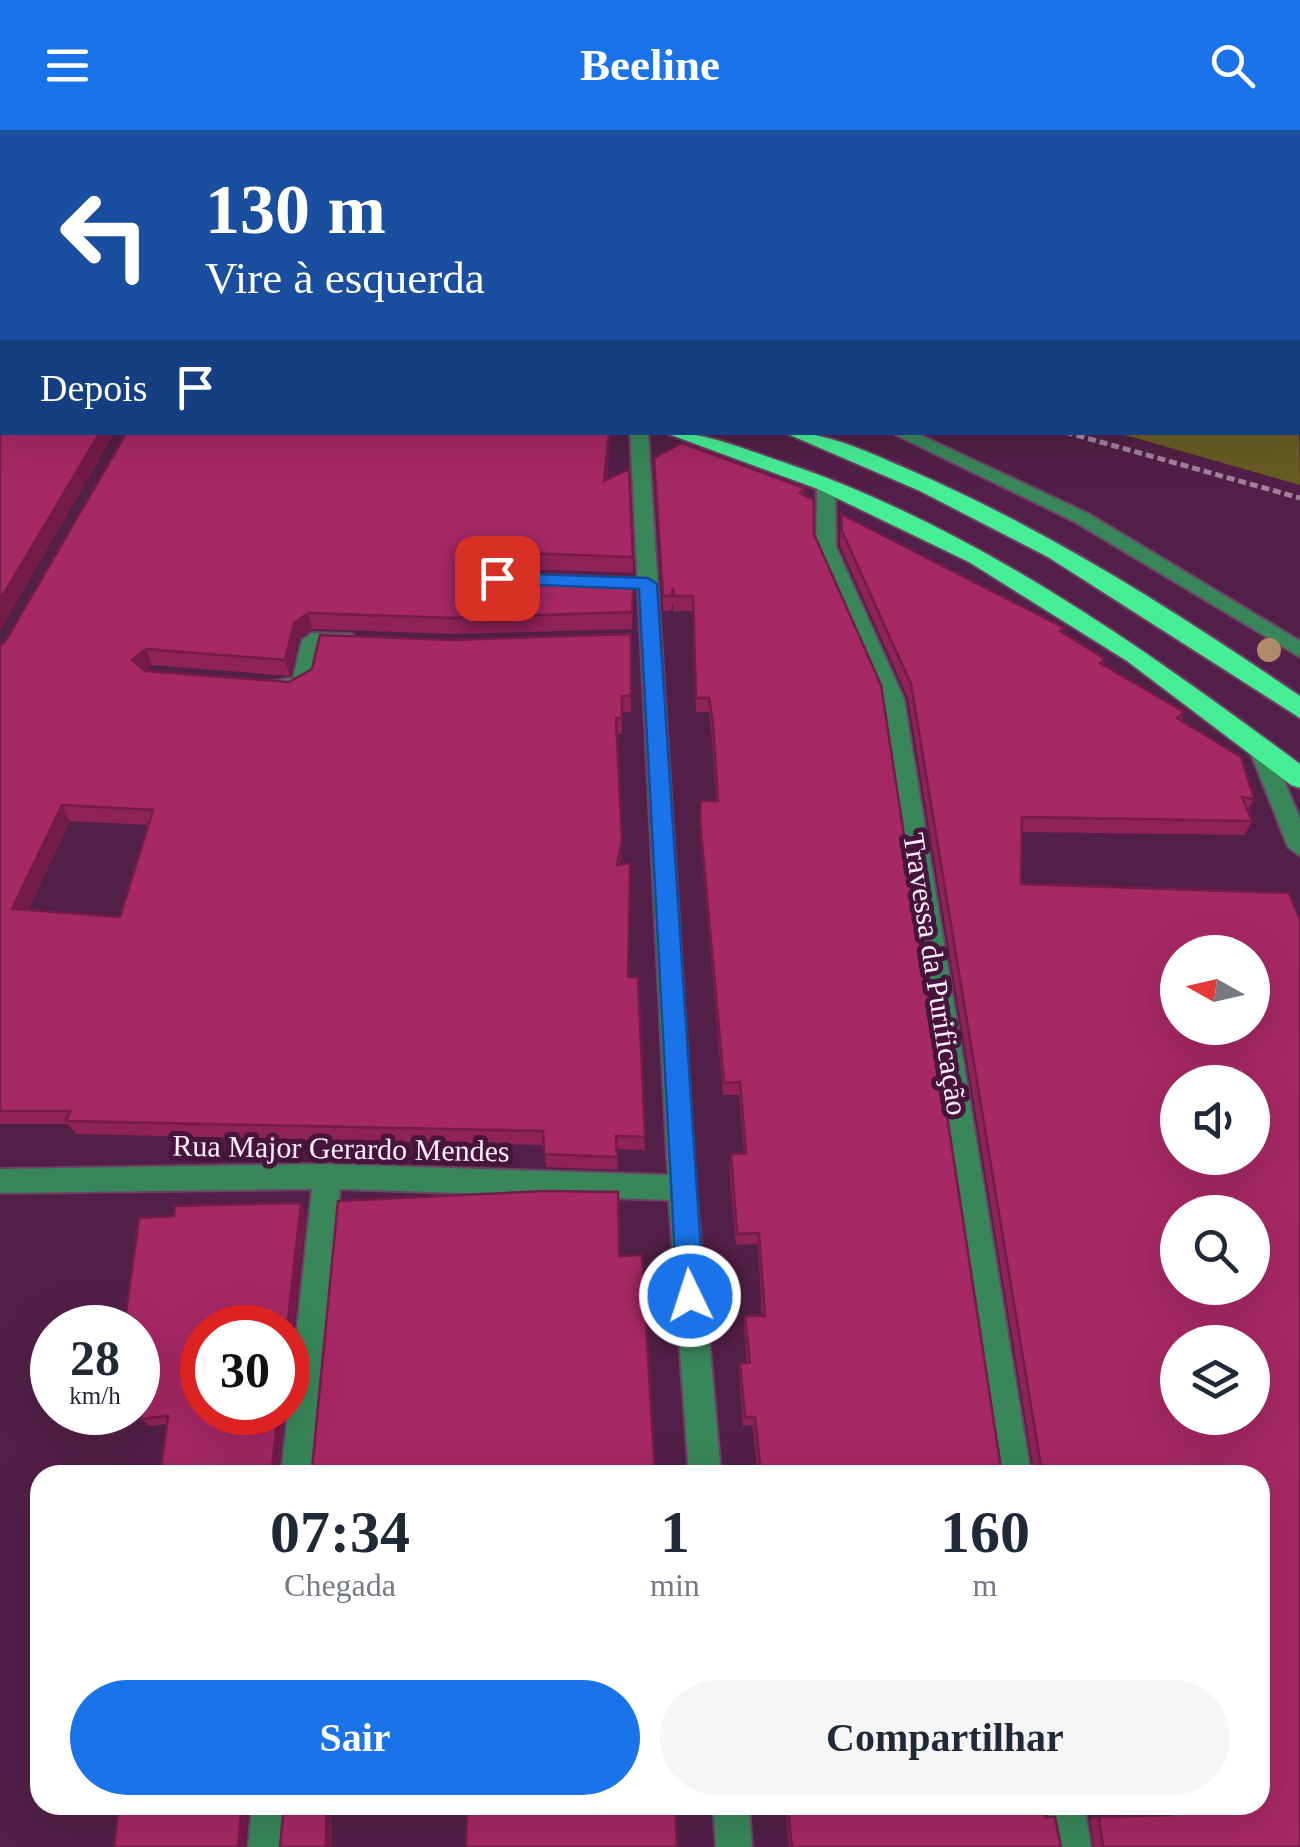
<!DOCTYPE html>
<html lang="pt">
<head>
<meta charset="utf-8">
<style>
	:root { --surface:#fff; --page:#f6f6f7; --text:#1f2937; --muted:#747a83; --accent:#1a73e8 }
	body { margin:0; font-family:Georgia,serif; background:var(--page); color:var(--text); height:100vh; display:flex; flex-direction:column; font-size:38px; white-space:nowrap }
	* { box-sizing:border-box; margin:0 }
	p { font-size:32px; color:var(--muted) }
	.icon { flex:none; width:55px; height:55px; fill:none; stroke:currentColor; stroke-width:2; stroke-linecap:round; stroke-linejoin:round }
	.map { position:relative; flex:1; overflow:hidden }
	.drawer { position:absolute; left:30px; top:1335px; width:1240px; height:350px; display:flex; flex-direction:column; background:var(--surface); border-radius:30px; box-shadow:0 10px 40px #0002 }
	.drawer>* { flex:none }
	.top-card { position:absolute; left:0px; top:0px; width:1300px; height:305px; box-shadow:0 10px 40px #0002; background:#1a4fa0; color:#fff; overflow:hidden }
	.needle { width:65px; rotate:278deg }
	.controls { position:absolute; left:1160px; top:805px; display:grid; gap:20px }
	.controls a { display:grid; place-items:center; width:110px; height:110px; border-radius:50%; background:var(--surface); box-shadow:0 10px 40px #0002; font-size:50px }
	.speed { position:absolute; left:30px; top:1175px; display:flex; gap:20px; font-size:50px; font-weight:700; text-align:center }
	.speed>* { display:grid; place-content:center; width:130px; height:130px; border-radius:50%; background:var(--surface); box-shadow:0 10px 40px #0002; line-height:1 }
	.speed small { font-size:25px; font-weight:400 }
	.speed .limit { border:15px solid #d22; background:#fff; color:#111 }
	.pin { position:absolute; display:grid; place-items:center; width:85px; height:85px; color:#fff; margin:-42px; border-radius:20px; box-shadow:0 5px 15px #0006 }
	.me { position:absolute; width:110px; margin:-55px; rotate:356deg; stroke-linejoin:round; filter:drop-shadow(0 0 8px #0008) }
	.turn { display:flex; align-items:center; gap:35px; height:210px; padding:0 40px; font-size:45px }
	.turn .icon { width:130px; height:130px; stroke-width:2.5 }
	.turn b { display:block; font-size:70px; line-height:85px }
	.then { display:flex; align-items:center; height:95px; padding:0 40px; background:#0003; gap:20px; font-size:38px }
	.eta { display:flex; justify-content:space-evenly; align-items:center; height:170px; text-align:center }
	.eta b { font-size:60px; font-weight:800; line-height:70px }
	.button { display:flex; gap:20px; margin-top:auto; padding:20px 40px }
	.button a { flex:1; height:115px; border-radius:60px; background:var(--accent); color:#fff; font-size:40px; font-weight:800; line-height:115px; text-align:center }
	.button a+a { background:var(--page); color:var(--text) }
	header { display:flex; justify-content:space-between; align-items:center; height:130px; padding:0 40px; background:var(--accent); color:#fff; font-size:45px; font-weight:800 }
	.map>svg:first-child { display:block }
	.green { fill:#685b23 }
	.water { fill:#082329 }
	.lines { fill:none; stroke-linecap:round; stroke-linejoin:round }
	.minor-casing { stroke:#6d4064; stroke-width:4 }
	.highway-casing { stroke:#6d4064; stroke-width:4 }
	.path { stroke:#a1809b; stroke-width:5; stroke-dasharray:8 4; stroke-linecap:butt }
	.minor { fill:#39865a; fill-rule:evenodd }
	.highway { fill:#45ed95; fill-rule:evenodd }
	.tree { fill:#b08b69 }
	.wall { fill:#8f2257; fill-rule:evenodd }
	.shaded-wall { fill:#741c47 }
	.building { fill:#a62865; stroke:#741c47; stroke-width:2.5; fill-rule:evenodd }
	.route { fill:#1a73e8; stroke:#114b97; stroke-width:2.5 }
	.labels { text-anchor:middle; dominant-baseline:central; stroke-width:10; stroke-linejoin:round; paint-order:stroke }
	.street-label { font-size:30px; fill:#fdf0fa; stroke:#46143d }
</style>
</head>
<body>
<header><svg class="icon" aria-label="menu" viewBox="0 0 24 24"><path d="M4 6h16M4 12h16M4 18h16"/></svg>Beeline<svg class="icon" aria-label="search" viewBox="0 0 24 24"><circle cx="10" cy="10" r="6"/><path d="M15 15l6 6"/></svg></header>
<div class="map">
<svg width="1300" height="1717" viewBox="0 0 1300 1717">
	<rect width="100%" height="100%" fill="#521f48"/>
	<g class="green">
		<path d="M0,0H447L457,2H2V19Z"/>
		<path d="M1298,211L1300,355L1118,303L1298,302Z"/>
	</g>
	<path class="water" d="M447,0H1300V212L1298,2Z"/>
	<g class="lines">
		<g class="minor-casing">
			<g id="minor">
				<rect x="0" y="21" width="2" height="9"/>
				<path d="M630,302H648L696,1058L721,1345H689L669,1070L340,1059L313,1345H281L312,1059L0,1063V1039L327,1034L668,1045Z"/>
				<path d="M890,302H914L1089,384L1300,511V527L1075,392Z"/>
				<path d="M826,348L835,354L836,417L904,569L1031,1345H999L882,569L816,417L817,354Z"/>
				<path d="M312,503L351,504L361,511L351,518L321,517L309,559L274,561L270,556L274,551L293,548L302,510Z"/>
				<path d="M1260,611L1271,619L1300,689V726L1288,717L1249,619Z"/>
				<path d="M252,1675H288L284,1717H248Z"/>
				<path d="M713,1675H749L752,1717H716Z"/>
				<path d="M1048,1675H1084L1091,1717H1055Z"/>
			</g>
		</g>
		<g class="highway-casing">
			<g id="highway">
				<rect x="0" y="51" width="2" height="10"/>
				<rect x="0" y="84" width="2" height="11"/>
				<path d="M663,302C705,302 741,318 780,331C973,396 1138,514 1300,634V658L1291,655L1127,531L969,432L818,359Z"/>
				<path d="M783,302C829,302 870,323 912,341C1050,401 1177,482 1300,566V588L1048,427L920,361Z"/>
			</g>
		</g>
		<path class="path" d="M1065,302L1300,368"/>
		<use href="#minor" class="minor"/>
		<use href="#highway" class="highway"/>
	</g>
	<circle class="tree" cx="1269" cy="520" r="12"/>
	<g class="wall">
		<path d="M127,302H610L607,350L633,427V443L497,438L494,441L634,447L632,499L454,504L312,499L298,509L290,546L152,535L145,541L289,552L452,510L631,504V582H622V604H617L622,725L620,734L629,847H638L645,1020L617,1019L618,1040L546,1037L544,1015L76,1004L68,994H0V515L5,512ZM70,691L148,695L120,787L28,780Z"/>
		<path d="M682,313L804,358L803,364L814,370V404L881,555L1001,1338L1005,1341H1034L908,568L840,416L841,384L1064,498L1062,502L1105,529L1103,535L1184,582L1181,590L1241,627L1254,669L1248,680L1252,691L1245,705L1022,702L1021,754L1289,763L1300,790V1717H1094L1090,1689L1099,1687L1160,1685L1158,1675H1260V1345H758L753,1295L743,1296L739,1243L740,1233H747L744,1196L745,1186H762L758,1114L736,1115L729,1035L731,1024L744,1023L739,965H723L700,704L701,671H716L712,608L709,582H696L693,481H673V473L671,481H663L654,328ZM1178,822H1252V898H1178ZM1178,952H1252V1028H1178ZM1178,1082H1252V1158H1178ZM1178,1212H1252V1288H1178Z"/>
		<path d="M306,1083L278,1342H308L620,1126L655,1345H160L167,1294L149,1296L141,1289L144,1268L138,1261L139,1245H138V1198Z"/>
		<path d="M795,1675H1043L1045,1687L1061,1717H789L786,1682L788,1680H795Z"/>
	</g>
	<g class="shaded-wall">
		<path d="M100,302H115L0,501V470Z"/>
		<path d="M609,302L610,313L605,367L604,351Z"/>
		<path d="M495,422L497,438L483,449L481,433Z"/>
		<path d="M308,483L312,499L298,509L290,546L285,530L294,493Z"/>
		<path d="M146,519L152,535L138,546L132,530Z"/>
		<path d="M62,675L70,691L22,794L12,779Z"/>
		<path d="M622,710V725L617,750V735Z"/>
		<path d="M301,1073L306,1083L288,1250L287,1198Z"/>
		<path d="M278,1282H284L277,1345L272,1338Z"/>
		<path d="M242,1675H249L245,1717H238Z"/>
		<rect x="326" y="1675" width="6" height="42"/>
	</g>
	<g class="building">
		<path d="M0,96L2,97V302H100L0,470Z"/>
		<path d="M127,302H609L604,351L629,339L633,427L495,422L481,433L495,441L634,447L632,482L452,488L308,483L294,493L285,530L146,519L132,530L145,541L289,552L312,539L320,505L452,510L631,504V566H622V588H616L622,710L617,735L630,733L628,847H638L645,1007L616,1006L617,1027L544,1024L543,1001L66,991L70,981H0V515L5,512ZM62,675L153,680L120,787L12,779Z"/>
		<path d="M682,313L804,358L800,363L814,370V404L881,555L1001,1338L1005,1341H1038L1041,1336L911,554L842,401L841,384L1064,498L1060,501L1105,529L1100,533L1184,582L1177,588L1241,627L1254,669L1242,667L1252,691L1022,687L1021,754L1289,763L1300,790V1717H1103L1099,1687L1171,1685L1169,1675H1260V1345H761L755,1287H745L740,1233H750L745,1186H765L759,1103L737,1104L731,1024L746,1023L740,952L724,953L700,690L701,671H718L713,593L709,568H696L693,466H674L673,458L671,466H663L654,328ZM1178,822H1252V898H1178ZM1178,952H1252V1028H1178ZM1178,1082H1252V1158H1178ZM1178,1212H1252V1288H1178Z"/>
		<path d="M545,1061L618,1062L619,1126L642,1125L655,1345H160L168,1286L141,1289L146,1260L138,1261L140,1236H138V1198H124L139,1088L174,1086L175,1076L301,1073L287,1198H202V1282H278L272,1338L275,1342H308L312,1339L338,1071Z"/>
		<path d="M119,1675H242L238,1717H114Z"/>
		<path d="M284,1675H326V1717H280Z"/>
		<path d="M467,1675H675L677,1717H466Z"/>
		<path d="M798,1675H1043L1045,1687H1055L1061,1717H792L788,1680H799Z"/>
	</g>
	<path class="route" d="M497,443L648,448L657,454L704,1166L700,1175L690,1178L681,1175L677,1166L639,459L490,453V444Z"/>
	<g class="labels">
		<g class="street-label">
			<text transform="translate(936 844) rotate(81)">Travessa da Purificação</text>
			<text transform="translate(341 1018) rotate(1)">Rua Major Gerardo Mendes</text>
		</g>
	</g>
</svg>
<div class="controls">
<a><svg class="needle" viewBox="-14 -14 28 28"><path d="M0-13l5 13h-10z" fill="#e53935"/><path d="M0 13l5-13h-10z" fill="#747a83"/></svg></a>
<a><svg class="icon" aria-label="sound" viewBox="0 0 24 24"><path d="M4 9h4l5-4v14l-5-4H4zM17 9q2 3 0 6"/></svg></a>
<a><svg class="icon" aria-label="search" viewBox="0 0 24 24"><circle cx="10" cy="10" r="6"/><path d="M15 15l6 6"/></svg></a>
<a><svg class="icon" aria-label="layers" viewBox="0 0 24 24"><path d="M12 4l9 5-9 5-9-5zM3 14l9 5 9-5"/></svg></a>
</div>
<div class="speed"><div>28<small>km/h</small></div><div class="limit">30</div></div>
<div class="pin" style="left:497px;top:448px;background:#d93025"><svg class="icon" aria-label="arrive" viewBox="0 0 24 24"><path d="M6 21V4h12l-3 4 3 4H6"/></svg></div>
<svg class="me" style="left:690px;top:1166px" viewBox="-20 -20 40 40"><circle r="17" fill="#1a73e8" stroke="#fff" stroke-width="3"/><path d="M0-11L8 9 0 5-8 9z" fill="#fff"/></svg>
<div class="top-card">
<div class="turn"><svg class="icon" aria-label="left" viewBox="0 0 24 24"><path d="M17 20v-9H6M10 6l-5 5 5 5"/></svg><div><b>130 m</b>Vire à esquerda</div></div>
<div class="then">Depois<svg class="icon" aria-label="arrive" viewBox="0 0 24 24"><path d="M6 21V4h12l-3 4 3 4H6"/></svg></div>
</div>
<section class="drawer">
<div class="eta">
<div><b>07:34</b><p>Chegada</p></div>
<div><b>1</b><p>min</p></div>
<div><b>160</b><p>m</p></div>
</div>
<div class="button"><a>Sair</a><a>Compartilhar</a></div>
</section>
</div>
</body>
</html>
